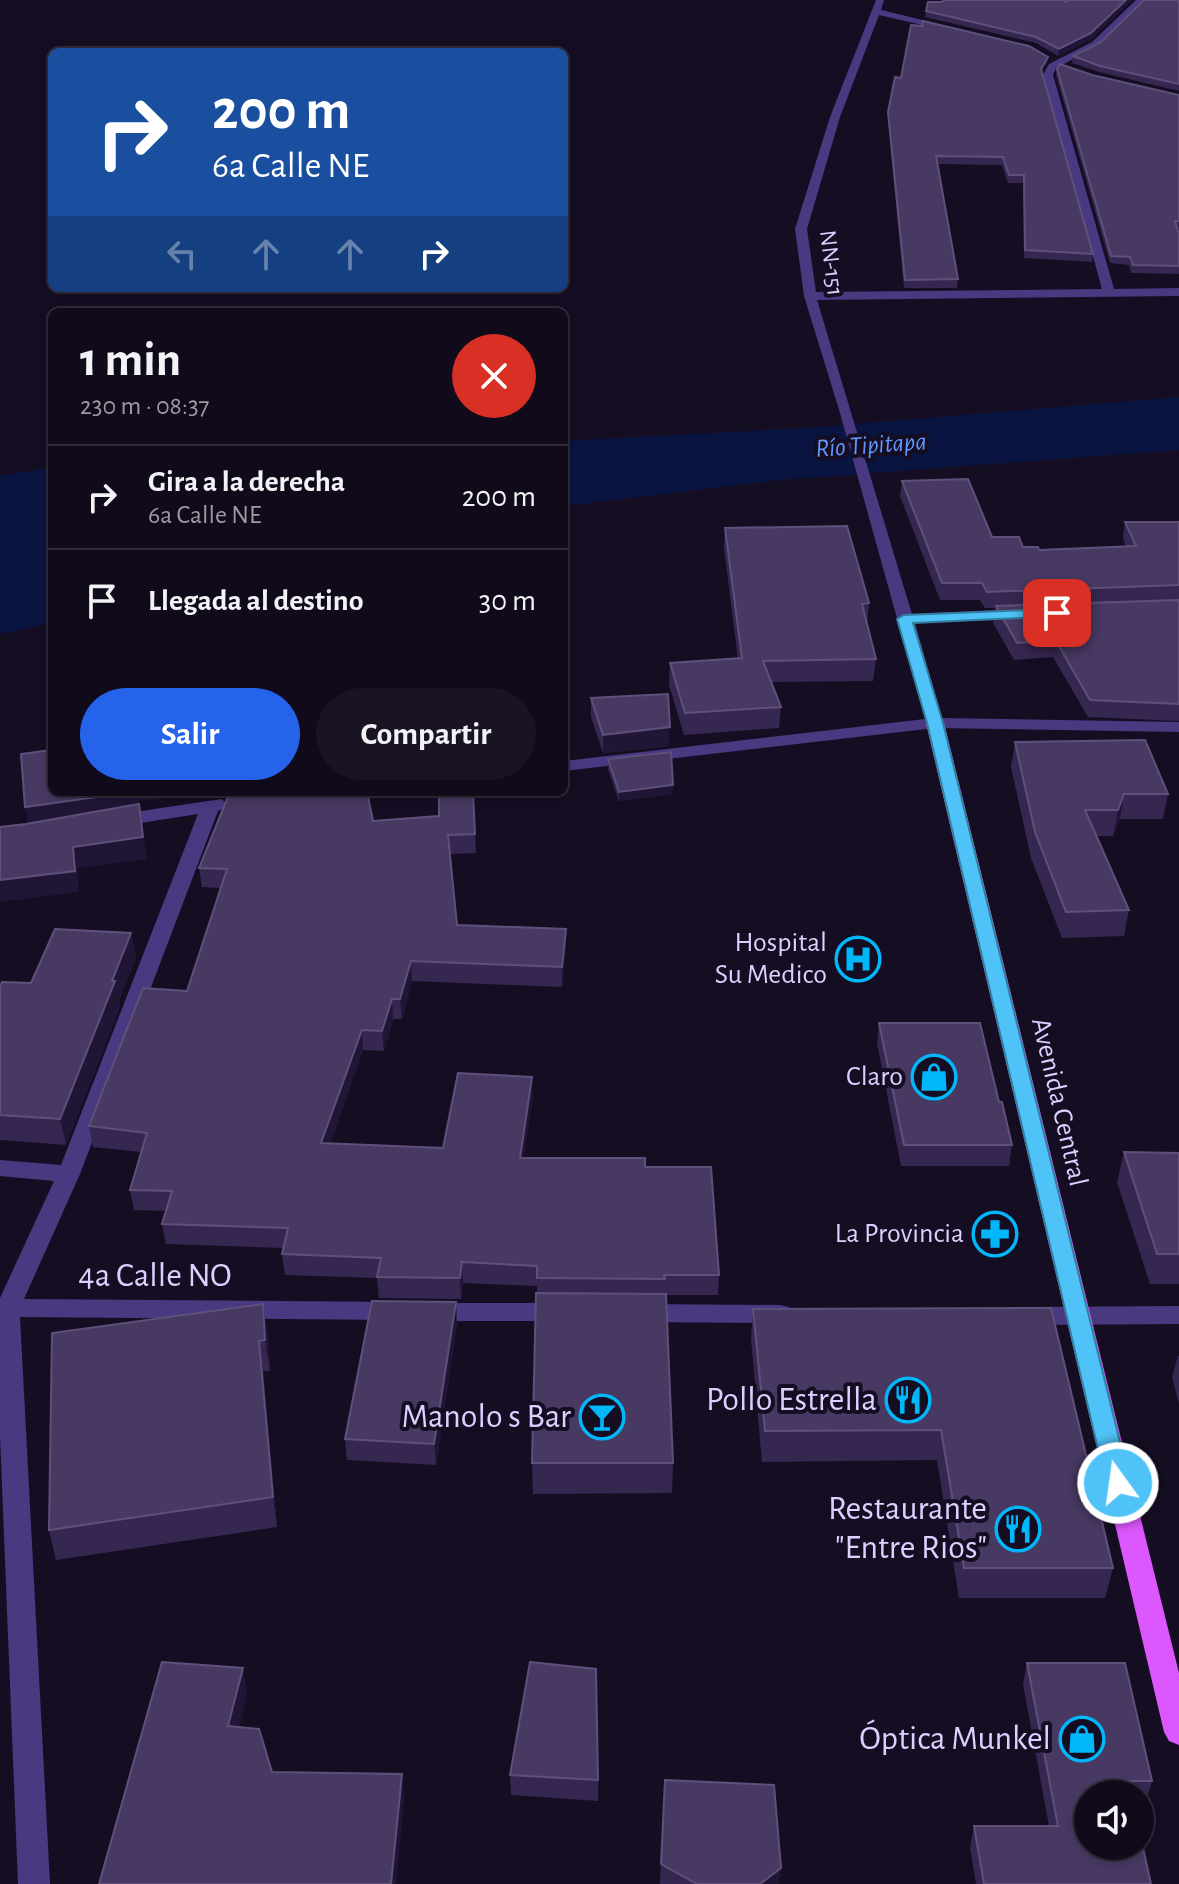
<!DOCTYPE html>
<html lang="es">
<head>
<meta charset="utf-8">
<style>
	:root { --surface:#100a1a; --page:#191323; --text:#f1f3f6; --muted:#9c9aa2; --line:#302b39; --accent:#2563eb }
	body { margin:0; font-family:"Alegreya Sans",sans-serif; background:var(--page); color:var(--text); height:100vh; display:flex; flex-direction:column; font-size:30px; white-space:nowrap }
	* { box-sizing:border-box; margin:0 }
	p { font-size:26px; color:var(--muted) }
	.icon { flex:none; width:44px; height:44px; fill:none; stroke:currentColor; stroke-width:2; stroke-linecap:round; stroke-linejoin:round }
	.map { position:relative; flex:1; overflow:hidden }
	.sheet { position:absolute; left:48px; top:308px; width:520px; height:488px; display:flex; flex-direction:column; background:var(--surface); border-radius:12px; box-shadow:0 4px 12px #0003,0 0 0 2px var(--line) }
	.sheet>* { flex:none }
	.guide { position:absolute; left:48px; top:48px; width:520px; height:244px; border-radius:12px; box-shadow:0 4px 12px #0003,0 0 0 2px var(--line); background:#1a4fa0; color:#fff; overflow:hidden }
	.fabs { position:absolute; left:1074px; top:1780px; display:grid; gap:16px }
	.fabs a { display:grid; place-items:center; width:80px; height:80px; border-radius:50%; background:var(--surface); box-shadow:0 4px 12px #0003,0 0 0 2px var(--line); font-size:40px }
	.pin { position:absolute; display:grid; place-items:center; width:68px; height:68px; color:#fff; margin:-34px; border-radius:16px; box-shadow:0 4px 12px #0006 }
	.me { position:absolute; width:88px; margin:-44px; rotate:346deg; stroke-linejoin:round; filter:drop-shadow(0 0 6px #0008) }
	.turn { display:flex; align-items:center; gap:28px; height:168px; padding:0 32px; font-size:36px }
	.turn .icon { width:104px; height:104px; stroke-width:2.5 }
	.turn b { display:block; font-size:56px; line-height:68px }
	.lanes { display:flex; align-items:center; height:76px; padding:0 32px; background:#0003; justify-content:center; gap:40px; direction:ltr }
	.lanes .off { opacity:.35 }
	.round { display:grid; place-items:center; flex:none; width:84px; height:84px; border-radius:42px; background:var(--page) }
	.overview { display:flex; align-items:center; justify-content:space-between; height:136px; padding:0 32px }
	h1 { font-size:48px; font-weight:700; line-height:60px }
	.cta { display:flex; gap:16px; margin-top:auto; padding:16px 32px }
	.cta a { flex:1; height:92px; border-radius:48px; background:var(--accent); color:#fff; font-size:32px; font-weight:700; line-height:92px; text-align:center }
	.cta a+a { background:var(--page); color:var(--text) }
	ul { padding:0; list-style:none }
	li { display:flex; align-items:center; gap:24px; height:104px; padding:0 32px; border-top:2px solid var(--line) }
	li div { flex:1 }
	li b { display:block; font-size:30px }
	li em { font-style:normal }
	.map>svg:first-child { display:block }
	.water { fill:#0a1440 }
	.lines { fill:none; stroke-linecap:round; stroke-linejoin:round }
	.minor { fill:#483981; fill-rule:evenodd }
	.major { fill:#dd57fe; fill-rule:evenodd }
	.wall { fill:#362750 }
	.shaded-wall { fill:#211536 }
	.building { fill:#483963; stroke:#5f507b; stroke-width:2 }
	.route { fill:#4fc3f7; stroke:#337fa1; stroke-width:2 }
	.labels { text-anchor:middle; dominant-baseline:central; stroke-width:8; stroke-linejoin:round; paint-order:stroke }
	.far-street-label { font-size:24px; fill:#ddcfff; stroke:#150e23 }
	.far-water-label { font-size:26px; font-style:italic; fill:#5e98fe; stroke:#150e23 }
	.poi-label { font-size:28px; fill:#ddcfff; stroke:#150e23; text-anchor:end }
	.street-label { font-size:28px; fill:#ddcfff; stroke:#150e23 }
	.near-street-label { font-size:34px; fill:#ddcfff; stroke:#150e23 }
	.near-poi-label { font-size:34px; fill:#ddcfff; stroke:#150e23; text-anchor:end }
</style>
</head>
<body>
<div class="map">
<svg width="1179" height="1884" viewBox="0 0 1179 1884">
	<rect width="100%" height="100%" fill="#150e23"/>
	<g class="water">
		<path d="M1179,397V450L780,480L564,506V441L804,428Z"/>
		<path d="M52,467V623L0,634V476Z"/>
	</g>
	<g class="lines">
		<g class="minor">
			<path d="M876,0H884L881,10L1005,40L1000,43L879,15L840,117L807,229L816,292L1102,289L1043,75L1049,64L1092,42L1136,0H1145L1098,46L1056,68L1053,75L1114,289L1179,288V296L817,300L912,614L1020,609L1028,614L1020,619L915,623L942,718L1179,722V732L935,728L564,771V761L925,719L840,413L804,296L795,229L830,117Z"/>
			<path d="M221,799L230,805L218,811L80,1174L24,1299L396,1302L405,1305L408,1311L405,1317L396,1320L20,1317L50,1884H18L0,1436V1298L54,1181L0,1176V1160L61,1165L198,814L115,827L106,821L115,815Z"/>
			<path d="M432,1303H560L569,1306L572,1312L569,1318L560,1321H432L423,1318L420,1312L423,1306Z"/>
			<path d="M640,1304L780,1305L789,1307L792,1314L789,1321L780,1323L640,1322L631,1320L628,1313L631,1306Z"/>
			<path d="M1179,1306V1324L1028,1325L1019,1323L1016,1316L1019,1309L1028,1307Z"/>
		</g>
		<path class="major" d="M935,718L944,723L1179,1673V1745L1169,1741L1164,1732L926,723Z"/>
	</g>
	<g class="wall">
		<path d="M1070,0H1132L1090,40L1058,56L1036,43L925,17L926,11L942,2H1066Z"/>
		<path d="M1179,0V91L1099,72L1072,63L1073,56Z"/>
		<path d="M1048,57L1047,64L1042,72L1093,254L1092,262L1024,258L1023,183H1008L1002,165L938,164L958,279L957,288H904L888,120V112L901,78Z"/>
		<path d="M1057,69L1092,75L1179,95V229H1177L1179,235V274L1131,273L1129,265L1110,263L1056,75Z"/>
		<path d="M902,481L992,537L1023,547L1039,550L1126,547L1123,538L1125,522H1179V721L1088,717L1053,657L1014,660L993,623L995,608H985L980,600H940L900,496Z"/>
		<path d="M725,528L869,603L867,624L876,659L873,681L772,682L781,707L779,728L684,735L669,685L670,663L738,659L724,548Z"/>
		<path d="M591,698L669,746L603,753L591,717Z"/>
		<path d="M1015,742L1168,794L1163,819H1120L1113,836H1097L1129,910L1124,936L1062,938L1031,858L1011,767Z"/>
		<path d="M608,759L673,785V794L619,801L608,769Z"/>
		<path d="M238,792H367L373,821L439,816L473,792L476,853L450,854L457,925L566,949L562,987L412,981L402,1019H393L384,1051L363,1050L330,1144L443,1148L533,1097L523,1158L645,1167L719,1275L718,1295H666L673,1463L672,1493L533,1494L532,1463L537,1286L463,1283L461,1299L379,1298L377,1278L285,1275L282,1254L284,1248L166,1244L162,1224L166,1211L134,1210L130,1190L141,1152L93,1147L89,1126L187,991L221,888L202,887L199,868Z"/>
		<path d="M131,933L136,958L119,1000L120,1006L66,1145L0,1140V986L31,983Z"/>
		<path d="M879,1023L999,1102L1012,1145L1009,1166H901L877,1043Z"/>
		<path d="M1124,1152L1179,1153V1284H1150L1117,1182Z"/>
		<path d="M1051,1308L1113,1568L1105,1598H959L937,1460L762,1462L751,1339L753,1309Z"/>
		<path d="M457,1323L436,1465L347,1460L345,1439Z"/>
		<path d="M52,1333L268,1334L270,1371H263L277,1527L56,1560L49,1530Z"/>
		<path d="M1178,1356H1179V1404L1172,1377Z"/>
		<path d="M1027,1663L1152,1781L1146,1802H1140V1794H1088L1151,1884H976L970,1847L974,1826H1049L1023,1684Z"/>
		<path d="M510,1775L598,1780V1801L511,1795Z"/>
		<path d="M665,1780L779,1884H660Z"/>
	</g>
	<g class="shaded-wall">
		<path d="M1126,0H1132L1090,40L1058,56L1059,49Z"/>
		<path d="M1048,57L1047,64L1040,76L1041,69Z"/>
		<path d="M670,727L669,746L603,753V735Z"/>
		<path d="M673,785V794L619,801V792Z"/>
		<path d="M132,792H209L139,801L147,859L77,868L79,892L0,902V880L29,826L25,807Z"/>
		<path d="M1124,794L1120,819L1113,836L1118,810Z"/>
		<path d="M566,929V949L562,987V967Z"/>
		<path d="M131,933L136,958L119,1000L120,1006L66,1145L60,1119L112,981Z"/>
		<path d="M411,961L412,981L402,1019L400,999Z"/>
		<path d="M392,999L393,1019L384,1051L382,1031Z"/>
		<path d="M362,1030L363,1050L323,1164L321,1143Z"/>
		<path d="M532,1077L533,1097L520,1179V1158Z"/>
		<path d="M462,1262L463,1283L461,1299L460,1278Z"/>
		<path d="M456,1302L457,1323L436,1465L434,1444Z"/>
		<path d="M263,1304L268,1334L270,1371L265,1340Z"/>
		<path d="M259,1341L263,1371L277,1527L273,1497Z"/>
		<path d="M243,1668L247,1695L233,1753L228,1726Z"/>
		<path d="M402,1774L404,1801L396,1884H391Z"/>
		<path d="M781,1868L779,1884H760Z"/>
	</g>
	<g class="building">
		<path d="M944,0H1065L1066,2L1070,0H1126L1091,33L1059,49L1036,37L926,11L928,2H942Z"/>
		<path d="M1144,0H1179V84L1100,66L1073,56L1101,42Z"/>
		<path d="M923,21L1029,46L1048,57L1041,69L1093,254L1025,250L1024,175H1009L1003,157L936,156L958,279L905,280L888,112L895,77L901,78L911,25L922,26Z"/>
		<path d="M1060,64L1092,75L1179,95V221H1175L1179,235V266L1133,265L1130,257L1111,256L1057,69Z"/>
		<path d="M968,479L992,537H1019L1023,547H1038L1039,550L1136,546L1125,522H1179V585L987,592L982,583H942L902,481Z"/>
		<path d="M847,526L869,603L862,604L876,659L763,661L781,707L685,713L670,663L742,658L725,528Z"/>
		<path d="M1179,600V704L1090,700L1056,641L1017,643L996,606Z"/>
		<path d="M668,694L670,727L603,735L591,698Z"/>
		<path d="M1145,740L1168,794H1124L1118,810H1085L1129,910L1066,912L1035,832L1015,742Z"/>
		<path d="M52,750V792H132L25,807L21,754Z"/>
		<path d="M671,752L673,785L619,792L608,759Z"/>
		<path d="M247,792H367L373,821L439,816V792H473L475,834L448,835L457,925L566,929L562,967L411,961L400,999H392L382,1031L362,1030L321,1143L443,1148L458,1073L532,1077L520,1158H645V1167H711L719,1275H664L665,1279L537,1278V1266L462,1262L460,1278L377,1277L381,1258L282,1254L288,1228L162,1224L172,1191L130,1190L147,1133L89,1126L143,988L187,991L227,869L199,868L229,794Z"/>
		<path d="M139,804L143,837L73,847L75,871L0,880V827L26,824Z"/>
		<path d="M55,929L131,933L112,981H115L60,1119L0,1115V986L2,982L31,983Z"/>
		<path d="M879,1023H980L999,1102H1002L1012,1145H904Z"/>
		<path d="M1124,1152L1179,1153V1254H1157Z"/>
		<path d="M536,1293L666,1294L673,1463H532Z"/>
		<path d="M372,1301L456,1302L434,1444L345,1439Z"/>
		<path d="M263,1304L265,1340L259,1341L273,1497L49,1530L52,1333Z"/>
		<path d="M1051,1308L1113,1568H964L941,1430L765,1431L753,1309Z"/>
		<path d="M162,1662L243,1668L228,1726L259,1729L272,1772L402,1774L391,1884H99Z"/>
		<path d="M530,1662L596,1669L598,1780L510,1775Z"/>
		<path d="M1027,1663H1125L1152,1781H1129L1131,1794H1088V1846H1140V1834L1151,1884H984L974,1826H1058Z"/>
		<path d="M665,1780L774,1785L781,1868L760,1884H697L661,1864Z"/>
	</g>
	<path class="route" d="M1057,609L1062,610V616L913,623L943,723L1130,1483L1127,1490L1118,1493L1110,1490L1106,1483L927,723L897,619L904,615Z"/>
	<defs>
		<g id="hospital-ring" transform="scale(2.3)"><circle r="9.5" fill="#150e23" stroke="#01b6f9" stroke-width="1.5"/><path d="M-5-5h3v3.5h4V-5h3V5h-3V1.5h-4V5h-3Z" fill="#01b6f9"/></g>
		<g id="shop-ring" transform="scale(2.3)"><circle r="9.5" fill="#150e23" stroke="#01b6f9" stroke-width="1.5"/><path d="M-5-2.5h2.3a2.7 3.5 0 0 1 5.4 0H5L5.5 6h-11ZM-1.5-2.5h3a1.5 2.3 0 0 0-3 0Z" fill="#01b6f9"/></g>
		<g id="pharmacy-ring" transform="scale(2.3)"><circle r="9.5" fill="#150e23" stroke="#01b6f9" stroke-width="1.5"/><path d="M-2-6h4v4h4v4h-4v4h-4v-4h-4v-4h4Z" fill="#01b6f9"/></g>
		<g id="restaurant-ring" transform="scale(2.3)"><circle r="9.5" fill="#150e23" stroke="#01b6f9" stroke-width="1.5"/><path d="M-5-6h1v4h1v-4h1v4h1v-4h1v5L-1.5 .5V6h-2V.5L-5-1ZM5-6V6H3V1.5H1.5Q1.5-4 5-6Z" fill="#01b6f9"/></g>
		<g id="bar-ring" transform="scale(2.3)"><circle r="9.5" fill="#150e23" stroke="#01b6f9" stroke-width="1.5"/><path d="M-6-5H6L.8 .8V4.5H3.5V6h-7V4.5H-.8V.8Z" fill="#01b6f9"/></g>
	</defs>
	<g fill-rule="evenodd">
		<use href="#hospital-ring" x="858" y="959"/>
		<use href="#shop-ring" x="934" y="1077"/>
		<use href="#pharmacy-ring" x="995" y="1234"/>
		<use href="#restaurant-ring" x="908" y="1400"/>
		<use href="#bar-ring" x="602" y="1417"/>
		<use href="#restaurant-ring" x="1018" y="1529"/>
		<use href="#shop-ring" x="1082" y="1739"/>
	</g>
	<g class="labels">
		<g class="far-street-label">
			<text transform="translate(831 263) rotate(83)">NN-151</text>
		</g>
		<g class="far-water-label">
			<text transform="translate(871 445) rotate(-4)">Río Tipitapa</text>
		</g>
		<g class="poi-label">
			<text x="827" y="943">Hospital<tspan x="827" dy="32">Su Medico</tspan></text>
			<text x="903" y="1077">Claro</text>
			<text x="964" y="1234">La Provincia</text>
		</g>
		<g class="street-label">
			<text transform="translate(1059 1102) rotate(77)">Avenida Central</text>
		</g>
		<g class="near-street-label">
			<text x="155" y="1276">4a Calle NO</text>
		</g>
		<g class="near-poi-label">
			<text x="877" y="1400">Pollo Estrella</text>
			<text x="571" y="1417">Manolo s Bar</text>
			<text x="987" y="1509">Restaurante<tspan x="987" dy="39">"Entre Rios"</tspan></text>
			<text x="1051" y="1739">Óptica Munkel</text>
		</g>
	</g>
</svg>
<div class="fabs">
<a><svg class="icon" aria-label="sound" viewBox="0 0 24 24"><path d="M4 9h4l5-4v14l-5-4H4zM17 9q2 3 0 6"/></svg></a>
</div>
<div class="pin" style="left:1057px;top:613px;background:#d93025"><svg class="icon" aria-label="arrive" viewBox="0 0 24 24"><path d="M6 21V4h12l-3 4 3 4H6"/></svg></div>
<svg class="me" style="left:1118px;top:1483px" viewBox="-20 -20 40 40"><circle r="17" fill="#4fc3f7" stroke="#fff" stroke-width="3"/><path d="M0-11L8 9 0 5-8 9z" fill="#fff"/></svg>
<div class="guide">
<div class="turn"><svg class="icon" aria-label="right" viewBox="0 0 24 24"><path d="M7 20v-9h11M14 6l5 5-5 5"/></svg><div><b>200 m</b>6a Calle NE</div></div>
<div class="lanes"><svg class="icon off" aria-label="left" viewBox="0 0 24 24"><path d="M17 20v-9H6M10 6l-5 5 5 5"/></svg><svg class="icon off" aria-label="ahead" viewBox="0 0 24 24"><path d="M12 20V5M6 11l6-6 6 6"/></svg><svg class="icon off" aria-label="ahead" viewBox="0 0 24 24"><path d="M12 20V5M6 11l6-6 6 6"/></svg><svg class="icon" aria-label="right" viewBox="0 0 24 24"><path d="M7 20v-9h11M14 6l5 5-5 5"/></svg></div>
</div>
<section class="sheet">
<div class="overview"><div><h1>1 min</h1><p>230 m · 08:37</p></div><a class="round" style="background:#d93025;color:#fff"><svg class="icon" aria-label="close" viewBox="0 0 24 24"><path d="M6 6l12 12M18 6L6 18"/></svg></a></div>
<ul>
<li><svg class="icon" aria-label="right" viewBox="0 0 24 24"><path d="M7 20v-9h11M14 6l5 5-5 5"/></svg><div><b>Gira a la derecha</b><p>6a Calle NE</p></div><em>200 m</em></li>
<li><svg class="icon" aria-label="arrive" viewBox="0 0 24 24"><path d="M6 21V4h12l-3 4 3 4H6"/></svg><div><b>Llegada al destino</b></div><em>30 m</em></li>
</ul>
<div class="cta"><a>Salir</a><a>Compartir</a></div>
</section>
</div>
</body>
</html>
